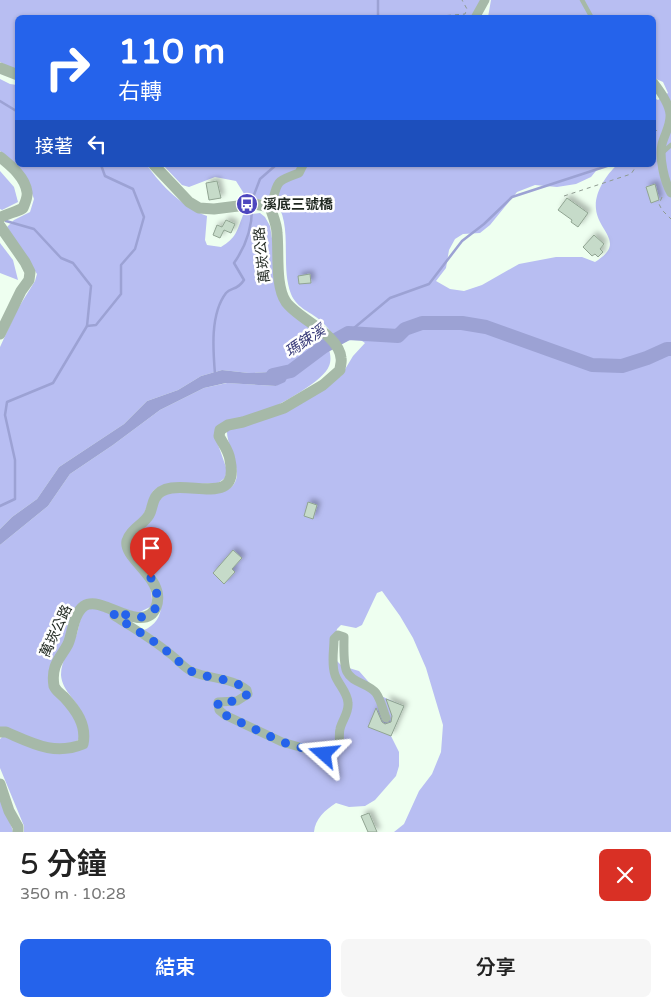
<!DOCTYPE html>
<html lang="zh-TW">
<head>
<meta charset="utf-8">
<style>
	:root { --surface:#fff; --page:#f6f6f6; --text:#222; --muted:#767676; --accent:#2563eb }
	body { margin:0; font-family:"Varela Round","Noto Sans TC",sans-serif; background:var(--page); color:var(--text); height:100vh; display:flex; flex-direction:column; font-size:19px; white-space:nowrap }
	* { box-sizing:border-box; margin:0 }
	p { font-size:16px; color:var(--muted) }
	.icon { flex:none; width:28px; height:28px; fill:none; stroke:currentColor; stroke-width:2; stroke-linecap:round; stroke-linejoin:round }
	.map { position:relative; height:832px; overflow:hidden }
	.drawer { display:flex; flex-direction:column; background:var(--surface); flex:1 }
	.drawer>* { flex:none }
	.guide { position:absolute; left:15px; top:15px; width:641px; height:152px; border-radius:8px; box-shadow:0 1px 4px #0004; background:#2563eb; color:#fff; overflow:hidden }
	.pin { position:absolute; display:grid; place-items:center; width:42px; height:42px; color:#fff; margin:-51px -21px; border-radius:50% 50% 50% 0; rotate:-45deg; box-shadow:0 0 5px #0007 }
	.pin .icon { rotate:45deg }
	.me { position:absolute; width:55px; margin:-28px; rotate:288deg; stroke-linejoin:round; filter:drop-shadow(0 0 4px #0008) }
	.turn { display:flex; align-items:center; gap:18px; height:105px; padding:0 20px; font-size:22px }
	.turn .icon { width:65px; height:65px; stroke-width:2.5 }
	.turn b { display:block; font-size:35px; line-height:42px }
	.then { display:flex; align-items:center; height:48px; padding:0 20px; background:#0003; gap:10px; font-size:19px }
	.round { display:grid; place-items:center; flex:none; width:52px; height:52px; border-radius:8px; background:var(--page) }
	.overview { display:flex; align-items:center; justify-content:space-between; height:85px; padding:0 20px }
	h1 { font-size:30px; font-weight:600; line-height:38px }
	.cta { display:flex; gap:10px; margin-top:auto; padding:10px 20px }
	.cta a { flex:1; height:58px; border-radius:8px; background:var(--accent); color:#fff; font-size:20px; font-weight:600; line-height:58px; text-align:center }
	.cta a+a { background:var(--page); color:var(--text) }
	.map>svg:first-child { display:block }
	.forest { fill:#b8bef2 }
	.water { fill:#9ca2d4 }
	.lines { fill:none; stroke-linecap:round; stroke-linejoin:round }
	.stream { stroke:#9ca2d4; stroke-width:2.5 }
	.river { stroke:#9ca2d4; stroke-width:14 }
	.building { fill:#c6dbc9; stroke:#90a492; filter:url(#shadow) }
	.path { stroke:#8e9b90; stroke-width:1; stroke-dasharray:4 4; stroke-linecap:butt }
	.service { stroke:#a6b9a8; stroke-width:4.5 }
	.minor { stroke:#a6b9a8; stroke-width:9 }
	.tertiary { stroke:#a6b9a8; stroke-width:11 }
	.route { stroke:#2563eb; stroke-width:9; stroke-dasharray:0 16.2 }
	.labels { text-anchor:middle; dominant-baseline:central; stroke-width:5; stroke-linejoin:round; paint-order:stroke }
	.poi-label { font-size:14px; font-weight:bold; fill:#1e261f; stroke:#fff; text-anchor:start }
	.street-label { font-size:14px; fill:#1e261f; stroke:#fff }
	.water-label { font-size:15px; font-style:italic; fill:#3a3c7a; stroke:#fff }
</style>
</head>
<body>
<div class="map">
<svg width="671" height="832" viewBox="0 0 671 832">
	<defs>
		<filter id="shadow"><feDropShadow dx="3.5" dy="-3.5" stdDeviation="2.5" flood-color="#0004"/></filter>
	</defs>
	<rect width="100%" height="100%" fill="#eefff0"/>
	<g class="forest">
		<path d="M0,0H481L472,18H18L17,71L0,62Z"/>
		<path d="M491,0H671V832H394L404,824L419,791L432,774L441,752L443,725L426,668L413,638L400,616L382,591L377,593L362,625L356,628L341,625L337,629L334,642L336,660L342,666L359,671L381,696L404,706L391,736L399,752V766L396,776L375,800L365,806L349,807L336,803C325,810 315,819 314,832H24V826L0,768V739L3,736L81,749C81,739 84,725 82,715C79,701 62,692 61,675C61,660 70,649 76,636C79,629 79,620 83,614C95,597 128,623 139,632C151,628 160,621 161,607C161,601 162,593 160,587C155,570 139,555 139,536L159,500L169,492L219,493C255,484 225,450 227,429L341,376L353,356L365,343C353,334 351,342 339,344C334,337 329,328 322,322C312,312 297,309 291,294C280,265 293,230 277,203L267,199L248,200L236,181L215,177L189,187L182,185L163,165H603L600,166L591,177L576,184L557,187L535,185L517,192L490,225L480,233L463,234L455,239L449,250L446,268L436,281L450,289L464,291L482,285L519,264L556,257H582L595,262C627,242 598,232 596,209C594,193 606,175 617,165H654V98L658,100L668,93L663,82L654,78V18L488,17Z"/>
		<path d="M0,79L10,84L17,85L18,165H147C161,186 183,207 207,216L205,240L207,245L221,247C236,238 237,231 243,215L260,213L265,217L270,226L282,301C292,310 315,327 323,337C328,344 333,357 329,366C320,389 239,424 215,436L227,470L225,478L218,483L161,486L153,491L144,514L124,536C136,558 154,581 152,606L138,613L92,599L49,676L76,719L80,738C63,756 19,735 0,728V545L48,506L70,474L113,445L160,410L204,388L227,383L276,386L291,371L249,373L222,370L201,376L178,390L147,401L124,424L59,467L37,499L12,517L0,529V347L17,310L35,281L37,274L7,227L14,220L30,212L34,199L29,185L10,159L0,151Z"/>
		<path d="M0,171L14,187L18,202L2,210L0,209Z"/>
		<path d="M0,243L13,260L18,280L0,273Z"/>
		<path d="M0,797L12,828L13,832H0Z"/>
	</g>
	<path class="water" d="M222,370L249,373L291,371L285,382L276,386L226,383L204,388L160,410L113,445L70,474L48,506L0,545V529L12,517L37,499L59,467L124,424L147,401L178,390L201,376Z"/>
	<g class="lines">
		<g class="stream">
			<path d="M378,0V18"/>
			<path d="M0,101L18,112"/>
			<path d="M252,200L260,179L276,165"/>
			<path d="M6,221L34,229L61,258L73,263L91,286L87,326"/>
			<path d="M348,333L390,298L429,284L462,241L484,224L512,197L610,165"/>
			<path d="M215,374C213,350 210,314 226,293C231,287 237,291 244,280L234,263C246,246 252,229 252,208"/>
			<path d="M0,506L15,499V460L5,415L7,402L53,383L87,326L96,325L121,294V265L135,249L144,217L133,189L105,176L101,165"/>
		</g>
		<path class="river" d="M273,375L291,371L323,347L348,333L398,336L405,329L422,323H462L486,327L592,365L622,366L647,358L667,349H671"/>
	</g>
	<g class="building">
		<path d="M217,181L221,198L209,200L206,183Z"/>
		<path d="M655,184L659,200L651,203L646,187Z"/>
		<path d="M567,198L588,213L578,227L571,222L572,220L558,210Z"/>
		<path d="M226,220L235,224L231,233L224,230L220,238L213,235L217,225L222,227Z"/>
		<path d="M594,235L604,244L600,249L603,252L598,257L595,254L592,256L583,247Z"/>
		<path d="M310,274L311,283L299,284L298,276Z"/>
		<path d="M308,502L317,505L313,519L304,516Z"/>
		<path d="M233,550L242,558L232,569L235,572L224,584L213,573Z"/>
		<path d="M386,699L404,706L391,736L368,727L376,708L382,722L385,724L391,722L392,716Z"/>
		<path d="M369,813L377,832H368L361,816Z"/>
	</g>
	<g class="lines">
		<g class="path">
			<path d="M441,18V16L465,14L467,9L462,0"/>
			<path d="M654,133L658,129"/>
			<path d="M564,196L631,174L637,165"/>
			<path d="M662,197L659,204L662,210L671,219"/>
		</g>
		<g class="service">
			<path d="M582,0L592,18"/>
			<path d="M662,153L671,145"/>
		</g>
		<g class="minor">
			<path d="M475,18L485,0"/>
			<path d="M654,83C660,91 669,103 670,114C671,125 665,133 662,144C659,157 664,181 671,193"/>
			<path d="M270,207C280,182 271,183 299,173L303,165"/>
			<path d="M115,611L114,616C133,628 152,639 169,653C177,658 184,669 193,672C210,679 233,678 247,690L248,694L237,701L218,702L219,710L225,715L282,742L324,754C328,754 332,754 335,751C342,745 338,736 340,729C342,720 349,713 348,703C348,693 338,684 335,675C331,664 334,650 334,639L338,635L344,637C344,645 343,665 347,672C352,683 368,683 376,693C381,700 383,710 386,718"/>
		</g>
		<g class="tertiary">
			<path d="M0,68L18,75"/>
			<path d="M0,157C11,166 25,177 27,192C28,197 25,203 23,208C15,213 7,213 0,218"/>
			<path d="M0,226L25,262L30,272L29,280L21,291L0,334"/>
			<path d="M0,732H6C32,743 54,756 83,744C87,725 76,710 64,697C60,693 56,691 54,686C53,680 53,673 55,667C58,658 64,652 68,644C73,633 73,614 84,606C90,602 99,604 106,607C120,612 148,628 156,607C167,579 123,559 127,541C130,530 143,525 149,515C152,510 152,503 155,498C171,469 242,515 230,460C229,451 223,444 219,436L220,430L228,425L243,422L284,408L323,385L340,370C340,366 342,362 341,358C339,334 299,320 286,302C275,286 279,252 277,233C277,225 273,216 270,207L254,204L214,209L199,208L189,202L154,165"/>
			<path d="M0,784L9,811L18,827V832"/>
		</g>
	</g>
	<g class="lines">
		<path class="route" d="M151,578C156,589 163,605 150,614C145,617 139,618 134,617C128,616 121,613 115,610L114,616C133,628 152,639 169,653C177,658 184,669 193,672C210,679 233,678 247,690L248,694L237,701L218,702V710L225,715L282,742L324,754"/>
	</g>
	<defs>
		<g id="bus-disc" transform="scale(1.125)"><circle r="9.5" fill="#4d47be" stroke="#fff"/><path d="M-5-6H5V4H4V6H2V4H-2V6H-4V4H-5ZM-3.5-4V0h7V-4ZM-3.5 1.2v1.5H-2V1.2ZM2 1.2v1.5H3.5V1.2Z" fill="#fff"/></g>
	</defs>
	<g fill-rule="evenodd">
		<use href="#bus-disc" x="247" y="204"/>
	</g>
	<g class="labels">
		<g class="poi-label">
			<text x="263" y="204">溪底三號橋</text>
		</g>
		<g class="street-label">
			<text transform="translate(262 255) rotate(-96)">萬崁公路</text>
			<text transform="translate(56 631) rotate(-65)">萬崁公路</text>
		</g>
		<g class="water-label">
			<text transform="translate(305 341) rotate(-34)">瑪鋉溪</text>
		</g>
	</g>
</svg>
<div class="pin" style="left:151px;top:578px;background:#d93025"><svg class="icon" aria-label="arrive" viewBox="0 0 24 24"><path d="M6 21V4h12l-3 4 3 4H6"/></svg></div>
<svg class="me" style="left:324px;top:754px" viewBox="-20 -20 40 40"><path d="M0-17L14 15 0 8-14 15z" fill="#2563eb" stroke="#fff" stroke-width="4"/></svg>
<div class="guide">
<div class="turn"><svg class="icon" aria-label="right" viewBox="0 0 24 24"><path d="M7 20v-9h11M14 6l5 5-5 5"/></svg><div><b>110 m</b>右轉</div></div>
<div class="then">接著<svg class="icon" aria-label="left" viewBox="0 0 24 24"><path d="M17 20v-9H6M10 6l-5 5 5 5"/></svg></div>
</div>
</div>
<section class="drawer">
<div class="overview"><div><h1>5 分鐘</h1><p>350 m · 10:28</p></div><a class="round" style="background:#d93025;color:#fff"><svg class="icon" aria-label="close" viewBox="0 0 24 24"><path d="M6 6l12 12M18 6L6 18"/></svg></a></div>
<div class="cta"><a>結束</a><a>分享</a></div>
</section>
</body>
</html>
